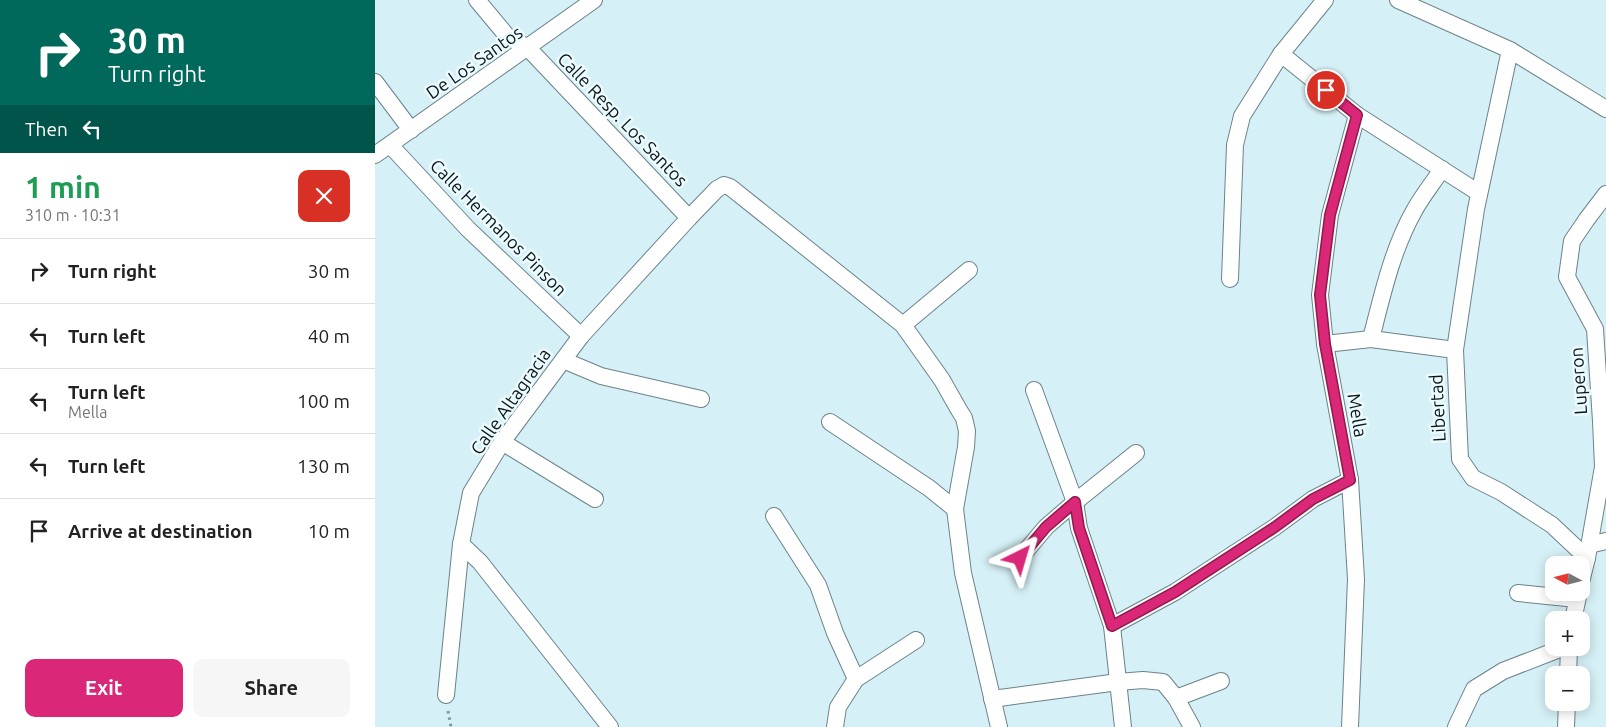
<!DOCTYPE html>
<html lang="en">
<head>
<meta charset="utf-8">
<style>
	:root { --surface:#fff; --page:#f6f6f6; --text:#222; --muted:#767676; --line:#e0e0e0; --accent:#db2777 }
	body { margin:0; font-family:Ubuntu,sans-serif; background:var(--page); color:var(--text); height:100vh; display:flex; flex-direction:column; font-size:19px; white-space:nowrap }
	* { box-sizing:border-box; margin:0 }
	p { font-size:16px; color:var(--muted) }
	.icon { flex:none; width:28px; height:28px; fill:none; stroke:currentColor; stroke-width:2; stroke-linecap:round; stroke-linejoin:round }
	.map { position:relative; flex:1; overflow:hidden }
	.side { display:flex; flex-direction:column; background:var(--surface); width:375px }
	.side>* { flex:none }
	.guide { background:#00695c; color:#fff; overflow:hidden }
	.needle { width:32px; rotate:277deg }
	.controls { position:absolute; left:1170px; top:556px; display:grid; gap:10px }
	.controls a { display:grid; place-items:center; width:45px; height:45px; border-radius:10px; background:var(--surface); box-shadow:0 2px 12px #0003; font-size:25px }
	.pin { position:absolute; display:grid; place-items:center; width:42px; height:42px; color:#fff; margin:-21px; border:2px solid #fff; border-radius:50%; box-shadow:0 1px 5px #0007 }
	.me { position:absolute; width:55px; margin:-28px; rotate:40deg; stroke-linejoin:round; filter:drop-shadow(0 0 4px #0008) }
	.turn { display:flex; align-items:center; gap:18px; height:105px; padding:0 25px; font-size:22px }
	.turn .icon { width:65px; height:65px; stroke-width:2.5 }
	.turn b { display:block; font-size:35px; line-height:42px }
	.then { display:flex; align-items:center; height:48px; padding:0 25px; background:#0003; gap:10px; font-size:19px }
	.round { display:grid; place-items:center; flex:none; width:52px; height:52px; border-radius:10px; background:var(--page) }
	.headline { display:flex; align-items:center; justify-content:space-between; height:85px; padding:0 25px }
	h1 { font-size:30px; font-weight:600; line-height:38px; color:#1e9e55 }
	.cta { display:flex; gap:10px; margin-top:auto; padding:10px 25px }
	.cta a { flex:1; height:58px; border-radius:10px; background:var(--accent); color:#fff; font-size:20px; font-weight:600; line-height:58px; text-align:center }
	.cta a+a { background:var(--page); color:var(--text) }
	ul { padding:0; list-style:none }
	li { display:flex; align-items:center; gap:15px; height:65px; padding:0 25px; border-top:1px solid var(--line) }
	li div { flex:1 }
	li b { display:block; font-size:19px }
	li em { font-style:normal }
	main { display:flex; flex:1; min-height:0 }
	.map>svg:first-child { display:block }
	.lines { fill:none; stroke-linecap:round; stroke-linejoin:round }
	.street-casing { stroke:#6b8389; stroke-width:18 }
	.path { stroke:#819599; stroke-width:3; stroke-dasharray:2.5 4; stroke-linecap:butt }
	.street { stroke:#fff; stroke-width:16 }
	.route-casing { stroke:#8e194d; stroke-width:12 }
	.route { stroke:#db2777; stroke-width:9 }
	.labels { text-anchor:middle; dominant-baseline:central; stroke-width:5; stroke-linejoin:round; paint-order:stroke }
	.street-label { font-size:18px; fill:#0c1618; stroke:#ebfbff }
</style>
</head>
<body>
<main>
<section class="side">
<div class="guide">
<div class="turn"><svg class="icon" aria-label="right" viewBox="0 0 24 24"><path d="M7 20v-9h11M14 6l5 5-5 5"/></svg><div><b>30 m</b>Turn right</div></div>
<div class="then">Then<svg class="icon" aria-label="left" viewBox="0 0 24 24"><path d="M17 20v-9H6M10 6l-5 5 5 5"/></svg></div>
</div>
<div class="headline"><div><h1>1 min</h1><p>310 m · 10:31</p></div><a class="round" style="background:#d93025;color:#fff"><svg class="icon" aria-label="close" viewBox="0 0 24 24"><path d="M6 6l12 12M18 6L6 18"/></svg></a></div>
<ul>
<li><svg class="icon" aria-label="right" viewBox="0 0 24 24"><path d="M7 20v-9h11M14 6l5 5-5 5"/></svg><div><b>Turn right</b></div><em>30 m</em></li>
<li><svg class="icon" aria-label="left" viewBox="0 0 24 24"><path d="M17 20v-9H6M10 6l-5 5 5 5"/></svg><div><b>Turn left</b></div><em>40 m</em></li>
<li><svg class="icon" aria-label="left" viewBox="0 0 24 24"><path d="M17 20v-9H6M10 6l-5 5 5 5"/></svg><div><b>Turn left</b><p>Mella</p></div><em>100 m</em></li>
<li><svg class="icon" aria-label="left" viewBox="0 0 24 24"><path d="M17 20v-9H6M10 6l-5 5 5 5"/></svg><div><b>Turn left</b></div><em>130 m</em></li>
<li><svg class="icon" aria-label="arrive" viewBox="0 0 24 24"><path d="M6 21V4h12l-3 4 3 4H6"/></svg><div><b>Arrive at destination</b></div><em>10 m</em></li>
</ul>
<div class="cta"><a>Exit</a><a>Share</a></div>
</section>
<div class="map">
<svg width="1231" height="727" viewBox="0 0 1231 727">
	<rect width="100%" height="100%" fill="#d5f0f6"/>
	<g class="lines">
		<g class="street-casing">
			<g id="street">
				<path d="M102,0L132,36L153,48L314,218"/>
				<path d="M1023,0L1135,50L1231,109"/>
				<path d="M1135,50L1101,209L1080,350L1085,459L1098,478L1126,492L1177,525L1212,558"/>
				<path d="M906,54L982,115L1104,193"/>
				<path d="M0,82L36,130"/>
				<path d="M15,145L93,229L206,336"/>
				<path d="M0,155L219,0"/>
				<path d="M855,279L860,145L867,116L906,54L950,0"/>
				<path d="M528,325L594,270"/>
				<path d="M996,339C1007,296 1017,250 1039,211C1047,196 1058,183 1067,169"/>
				<path d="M950,344L996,339L1080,350"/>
				<path d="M188,360L226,376L326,399"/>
				<path d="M659,390L700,502L704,528L737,626L748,727"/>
				<path d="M455,422L554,488L580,509"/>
				<path d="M127,442L220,499"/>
				<path d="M399,516L443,585L460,633L481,679"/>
				<path d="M86,544L105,562L235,727"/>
				<path d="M1214,545L1231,541"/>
				<path d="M645,558L671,527L700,502L761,453"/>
				<path d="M1206,582L1212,558L1228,467L1226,421L1220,329L1192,277L1197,241L1212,219L1231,194"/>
				<path d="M1143,593L1202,599"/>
				<path d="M1198,620L1204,592"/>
				<path d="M737,626L800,592L900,527L938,499L975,480"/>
				<path d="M1193,675L1194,648"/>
				<path d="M71,695L86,544L96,493L127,442L206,336L314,218L342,189L349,185L355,187L528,325L567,380L584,410L589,418L592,431L591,447L580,509L588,573L624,727"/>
				<path d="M801,698L846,681"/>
				<path d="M617,699L743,682L768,680L788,682L801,698L817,727"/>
				<path d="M460,727L463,707L481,679L541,640"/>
				<path d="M975,727L981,579L975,480L950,344L945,295L955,215L982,115"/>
				<path d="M1081,727L1099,689L1128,671L1187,648"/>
				<path d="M1191,727L1192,702"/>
			</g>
		</g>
		<path class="path" d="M73,711L76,727"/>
		<use href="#street" class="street"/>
	</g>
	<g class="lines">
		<g class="route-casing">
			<path id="route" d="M645,558L671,527L700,502L704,528L737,626L800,592L900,527L938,499L975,480L950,344L945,295L955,215L982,115L951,90"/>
		</g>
		<use href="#route" class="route"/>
	</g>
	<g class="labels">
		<g class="street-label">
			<text transform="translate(99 62) rotate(-35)">De Los Santos</text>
			<text transform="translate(248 119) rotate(46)">Calle Resp. Los Santos</text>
			<text transform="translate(124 227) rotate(45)">Calle Hermanos Pinson</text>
			<text transform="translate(1203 381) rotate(-94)">Luperon</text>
			<text transform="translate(135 401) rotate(-55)">Calle Altagracia</text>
			<text transform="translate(1062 408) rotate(-93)">Libertad</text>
			<text transform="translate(983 415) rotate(80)">Mella</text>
		</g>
	</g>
</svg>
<div class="controls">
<a><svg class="needle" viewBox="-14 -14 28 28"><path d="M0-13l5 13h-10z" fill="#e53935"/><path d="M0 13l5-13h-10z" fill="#767676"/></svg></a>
<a>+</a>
<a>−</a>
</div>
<div class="pin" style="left:951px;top:90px;background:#d93025"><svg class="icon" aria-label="arrive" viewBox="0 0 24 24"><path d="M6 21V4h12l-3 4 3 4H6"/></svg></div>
<svg class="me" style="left:645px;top:558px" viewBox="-20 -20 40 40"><path d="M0-17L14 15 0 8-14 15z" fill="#db2777" stroke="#fff" stroke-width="4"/></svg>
</div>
</main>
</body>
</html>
